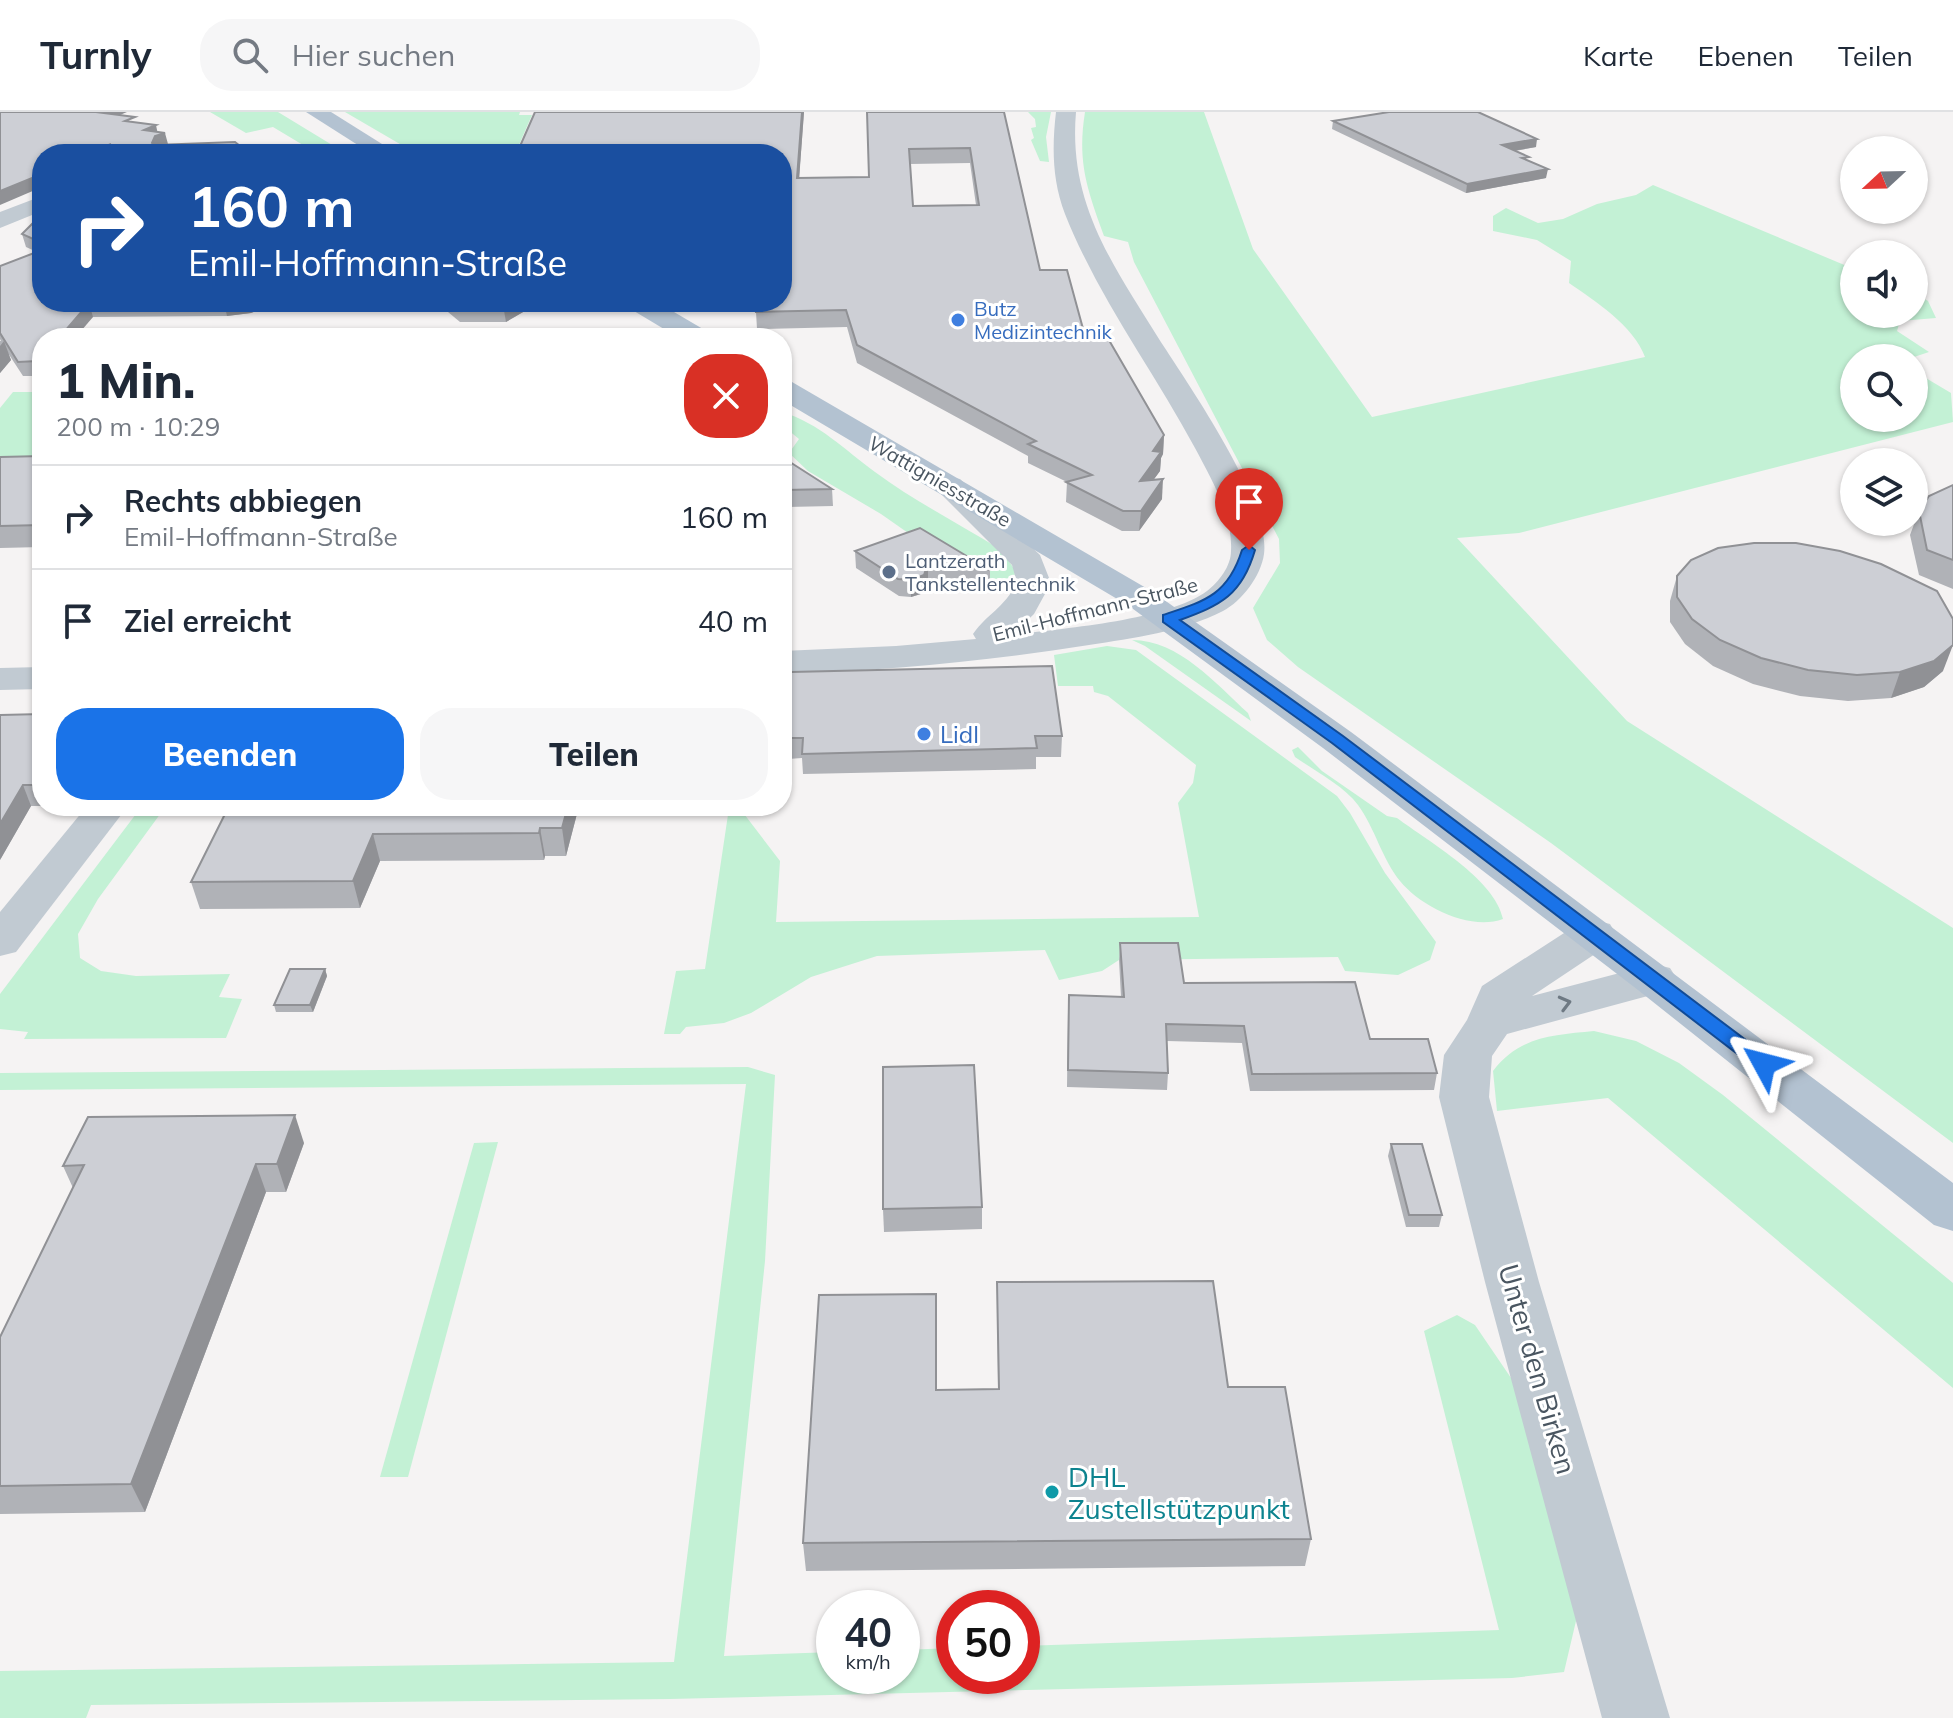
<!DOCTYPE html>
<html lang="de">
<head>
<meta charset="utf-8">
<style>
	:root { --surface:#fff; --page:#f6f6f7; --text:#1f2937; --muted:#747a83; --line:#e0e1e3; --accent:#1a73e8 }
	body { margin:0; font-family:Mulish,sans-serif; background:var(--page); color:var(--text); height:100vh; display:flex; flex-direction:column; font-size:30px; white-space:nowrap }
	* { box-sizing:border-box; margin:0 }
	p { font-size:26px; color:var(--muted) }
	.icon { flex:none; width:44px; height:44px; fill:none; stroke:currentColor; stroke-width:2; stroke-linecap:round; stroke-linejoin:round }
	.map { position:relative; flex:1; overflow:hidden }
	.sheet { position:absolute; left:32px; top:216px; width:760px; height:488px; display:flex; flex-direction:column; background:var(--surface); border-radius:32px; box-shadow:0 2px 6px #0004 }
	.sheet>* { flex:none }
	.banner { position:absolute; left:32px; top:32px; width:760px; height:168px; border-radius:32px; box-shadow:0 2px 6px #0004; background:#1a4fa0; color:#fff; overflow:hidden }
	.needle { width:52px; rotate:248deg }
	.controls { position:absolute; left:1840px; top:24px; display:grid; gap:16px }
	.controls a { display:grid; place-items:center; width:88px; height:88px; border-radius:50%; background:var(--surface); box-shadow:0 2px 6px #0004; font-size:40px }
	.speed { position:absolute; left:816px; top:1478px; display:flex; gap:16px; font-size:40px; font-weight:700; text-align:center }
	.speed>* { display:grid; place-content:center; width:104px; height:104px; border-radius:50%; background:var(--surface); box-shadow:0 2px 6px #0004; line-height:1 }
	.speed small { font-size:20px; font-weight:400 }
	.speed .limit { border:12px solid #d22; background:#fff; color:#111 }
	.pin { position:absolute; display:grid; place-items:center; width:68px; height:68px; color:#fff; margin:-82px -34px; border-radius:50% 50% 50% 0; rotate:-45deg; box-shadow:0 0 8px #0007 }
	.pin .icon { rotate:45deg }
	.me { position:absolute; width:88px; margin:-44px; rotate:308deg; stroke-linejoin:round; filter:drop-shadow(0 0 6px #0008) }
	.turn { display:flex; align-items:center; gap:28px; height:168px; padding:0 24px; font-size:36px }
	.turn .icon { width:104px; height:104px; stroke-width:2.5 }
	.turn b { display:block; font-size:56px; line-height:68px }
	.round { display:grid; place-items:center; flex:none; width:84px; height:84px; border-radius:32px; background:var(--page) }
	.head { display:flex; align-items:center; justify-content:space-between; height:136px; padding:0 24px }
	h1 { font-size:48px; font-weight:800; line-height:60px }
	.action { display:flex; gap:16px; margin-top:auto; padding:16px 24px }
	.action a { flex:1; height:92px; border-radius:32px; background:var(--accent); color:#fff; font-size:32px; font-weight:800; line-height:92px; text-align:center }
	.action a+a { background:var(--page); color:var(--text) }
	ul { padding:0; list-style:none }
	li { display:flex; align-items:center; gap:24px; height:104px; padding:0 24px; border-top:2px solid var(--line) }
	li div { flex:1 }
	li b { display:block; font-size:30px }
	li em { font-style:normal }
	header { display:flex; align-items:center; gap:48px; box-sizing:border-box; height:112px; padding:0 40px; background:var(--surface); border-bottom:2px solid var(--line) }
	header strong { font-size:38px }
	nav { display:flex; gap:44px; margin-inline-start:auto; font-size:28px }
	.search { width:560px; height:72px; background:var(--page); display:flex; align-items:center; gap:20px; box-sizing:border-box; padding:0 28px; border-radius:32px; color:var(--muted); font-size:30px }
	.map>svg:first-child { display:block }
	.green { fill:#c3f1d5 }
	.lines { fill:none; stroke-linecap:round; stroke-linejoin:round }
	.minor { fill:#c1cad2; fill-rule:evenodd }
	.major { fill:#b3c2d1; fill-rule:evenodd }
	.wall { fill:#b0b2b7; fill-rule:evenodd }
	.shaded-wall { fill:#909195 }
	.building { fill:#cdcfd5; stroke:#909195; stroke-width:2; fill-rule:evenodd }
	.oneway { stroke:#6e7983 }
	.route { fill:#1a73e8; stroke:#114b97; stroke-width:2 }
	.shop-dot { fill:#3f7fe0; stroke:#fff; stroke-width:3 }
	.service-dot { fill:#5c6f8a; stroke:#fff; stroke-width:3 }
	.culture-dot { fill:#0f9aa8; stroke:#fff; stroke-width:3 }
	.labels { text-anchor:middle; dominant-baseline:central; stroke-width:6; stroke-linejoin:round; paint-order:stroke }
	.far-shop-label { font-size:20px; fill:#366cbe; stroke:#fff; text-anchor:start }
	.far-street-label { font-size:20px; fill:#4a5661; stroke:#fff }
	.far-service-label { font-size:20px; fill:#4e5e75; stroke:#fff; text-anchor:start }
	.shop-label { font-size:24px; fill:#366cbe; stroke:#fff; text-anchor:start }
	.near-street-label { font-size:28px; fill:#4a5661; stroke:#fff }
	.near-culture-label { font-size:28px; fill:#0d838f; stroke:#fff; text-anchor:start }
</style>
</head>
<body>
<header>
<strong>Turnly</strong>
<div class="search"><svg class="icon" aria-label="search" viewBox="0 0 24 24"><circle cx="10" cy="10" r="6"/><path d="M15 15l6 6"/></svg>Hier suchen</div>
<nav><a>Karte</a><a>Ebenen</a><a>Teilen</a></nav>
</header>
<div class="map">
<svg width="1953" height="1606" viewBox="0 0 1953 1606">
	<rect width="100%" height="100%" fill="#f5f3f3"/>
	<g class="green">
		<path d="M210,0H278L347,42H318L273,15L246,21Z"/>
		<path d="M345,0H520L519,3H532L515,42H417Z"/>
		<path d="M1028,0H1051L1046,25L1049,50L1040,49L1031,28L1034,26L1031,16L1036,15L1035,7Z"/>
		<path d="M1085,0H1204L1253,137L1372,305L1645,245C1633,213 1595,189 1569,171L1571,149L1537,128L1493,119V104L1506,96L1538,111L1563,107L1597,92L1636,83L1653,73L1854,157V202H1914V181L1928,189L1936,206L1900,209L1897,219L1929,240L1911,246H1854V306H1914V259L1951,281L1953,310L1519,421L1457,426L1627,609L1953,816V1031L1551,731L1298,555L1267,528L1253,496L1280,451L1279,427L1134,150L1128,130L1104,124C1087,77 1077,50 1085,0Z"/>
		<path d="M13,280H42V349L0,350V296Z"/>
		<path d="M782,300C819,311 845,338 875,360C914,389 960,412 1001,438L1015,458L1014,471L1000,478L990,474L982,454L931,437L881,402L808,359L789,341L799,327L782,313Z"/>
		<path d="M1132,528C1179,528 1216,572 1248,601L1251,609L1145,534Z"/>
		<path d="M1107,534L1136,538L1337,684L1350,701L1385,761L1436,830L1430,848L1398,863L1345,859L1338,845L1119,848L1102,859L1059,868L1045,838L877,844L811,865L751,901L724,911L686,915L680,922H664L676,859L705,857L729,696L706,694H738L780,749L776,810L1199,805L1178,691L1193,671L1196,653L1108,584L1094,580L1093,574H1058L1054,543Z"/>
		<path d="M1298,635L1322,659L1387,704L1397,706C1429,730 1495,767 1503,807C1470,819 1421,795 1400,769C1382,747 1375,716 1358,693C1344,674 1315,659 1295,645L1292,638Z"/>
		<path d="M142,694H166L98,787L78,822L80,846L101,859L136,864L230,862L219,885L242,887L226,926L24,927L28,920L0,917V882Z"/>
		<path d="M1594,919L1636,929L1679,951L1723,983L1953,1171V1276L1608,986L1497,999L1493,959C1519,924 1554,923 1594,919Z"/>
		<path d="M748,955L775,963L765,1149L724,1544L834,1540V1564H902V1538L954,1536V1564H1022V1534L1499,1518L1424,1219L1457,1203L1475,1213L1524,1285L1580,1492L1564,1560L1512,1566L670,1587L91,1593L86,1606H0V1559L674,1550L746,972L0,978V961Z"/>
		<path d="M498,1030L408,1365H380L474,1031Z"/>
	</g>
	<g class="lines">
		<g class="minor">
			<path d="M1056,0H1076C1068,91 1113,153 1159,227C1188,272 1271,391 1264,442C1261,464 1242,489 1223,499C1182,520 1133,526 1089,533C987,549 885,559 782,561V539L896,534L976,527L973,522C988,501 1003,497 1017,471L1012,453L933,374L938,367L949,365L960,367L1040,443L1051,471L1034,502L1012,523C1063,516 1166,509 1207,479C1219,470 1231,454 1231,439C1233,404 1211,366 1195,336C1153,258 1098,185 1065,102C1052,68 1052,35 1056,0Z"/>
			<path d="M42,84V99L0,116V100Z"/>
			<path d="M42,555V577L0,578V556Z"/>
			<path d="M87,694H128L16,840L0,844V800Z"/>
			<path d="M1594,808L1610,812L1616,822L1610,832L1532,884L1654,852L1670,856L1677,867L1670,878L1507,922L1492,944L1489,985L1539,1170L1670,1606H1602L1485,1170L1439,985L1444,943L1467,908L1482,874L1578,812Z"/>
		</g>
		<g class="major">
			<path d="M306,0H331L398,42H372Z"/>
			<path d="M625,190H657L708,220L712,226H679L629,196Z"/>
			<path d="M782,267L792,270L1153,480L1351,620L1953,1071V1119L1934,1113L1638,878L1323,636L1129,494L782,288Z"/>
		</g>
	</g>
	<g class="wall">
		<path d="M535,0H804L799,66L869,65L867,0H1004L1040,158L1085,224L1164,323L1163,342L1161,346L1160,359L1153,368L1162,387L1139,419H1122L1066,390L1067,370L1028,351V344L857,251L847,215L757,217L756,200L782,42H517ZM970,51L976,93L913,94L910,52Z"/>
		<path d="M1333,9L1536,35L1515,39L1546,66L1466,81L1332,17Z"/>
		<path d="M42,102V190H277L251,201L227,204L93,205L42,226V264H23L8,241L11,248L0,261V229H1L0,227V154L37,140L26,135L22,122Z"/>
		<path d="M436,190H529L530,196L506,210H460Z"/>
		<path d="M42,344V435L0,436V345Z"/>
		<path d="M782,345L832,377L833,394L787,395Z"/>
		<path d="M1953,373V477L1919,463L1910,423L1919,399Z"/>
		<path d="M855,439L990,458V475L928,468L924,481L911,485L899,484L856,456Z"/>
		<path d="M1677,464L1943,559L1924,575L1891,586L1848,589L1800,584L1753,572L1713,554L1685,532L1670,510V489Z"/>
		<path d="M42,602V694H31L0,748Z"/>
		<path d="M1062,624L1061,645H1036V657L803,662L802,646L788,647L787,626Z"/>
		<path d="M213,694H579L566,744H545L544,748L380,749L360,796L200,797L191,770L225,703H215Z"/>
		<path d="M1120,831L1184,871L1370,927L1437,961L1434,978L1250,979L1242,931L1167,929L1168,961L1167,978L1067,975L1068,900L1121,885L1119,848Z"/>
		<path d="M325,857L327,864L313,900H276L274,893Z"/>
		<path d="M304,1031L286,1080H266L145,1400L0,1402V1225L73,1076L63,1054Z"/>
		<path d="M1391,1032L1442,1103L1439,1115H1406L1388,1044Z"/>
		<path d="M982,1095V1117L884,1120L883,1097Z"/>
		<path d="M997,1170L1228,1275L1311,1427L1305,1454L806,1459L803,1431L937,1210V1278L998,1277Z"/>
	</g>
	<g class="shaded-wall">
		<path d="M96,0H127L99,12Z"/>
		<path d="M802,0H804L798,82L797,66Z"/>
		<path d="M156,13L158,23L165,21L168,32L155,42L144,18Z"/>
		<path d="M1537,27L1536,35L1500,41L1502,33Z"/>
		<path d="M111,32L114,42H88Z"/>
		<path d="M1548,57L1546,66L1466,81L1467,72Z"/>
		<path d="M42,62V75L0,93V79Z"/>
		<path d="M229,190H277L251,201L227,204L224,191Z"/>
		<path d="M509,190H529L530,196L506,210L503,193Z"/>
		<path d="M89,191L93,205L75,226H59Z"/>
		<path d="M4,229L11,248L0,261V234Z"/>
		<path d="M42,245V260L38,249Z"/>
		<path d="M1164,323L1163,342L1161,346L1160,359L1139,388L1140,369L1153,339Z"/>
		<path d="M1163,367L1162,387L1139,419L1141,399Z"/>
		<path d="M785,378L787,395L782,478V437Z"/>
		<path d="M928,451V468L924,481L911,485V468Z"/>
		<path d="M1953,533L1943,559L1924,575L1891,586L1900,560Z"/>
		<path d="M23,673L31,694L0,748V712Z"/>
		<path d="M568,694H579L566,744L562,716Z"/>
		<path d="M540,716L545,744L544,748L539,721Z"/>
		<path d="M373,722L380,749L360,796L353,769Z"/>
		<path d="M325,857L327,864L313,900L310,893Z"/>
		<path d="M295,1003L304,1031L286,1080L277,1052Z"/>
		<path d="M256,1052L266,1080L145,1400L131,1372Z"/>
	</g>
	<g class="building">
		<path d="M0,0H96L135,5L125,9L156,13L144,18L165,21L155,24L152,31L155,33L235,30L250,42H101L111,32L88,42H42V62L0,79Z"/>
		<path d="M535,0H802L797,66L869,65L867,0H1004L1040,158H1067L1085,224L1106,223L1164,323L1153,339L1161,340L1140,369L1163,367L1141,399H1123L1066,370L1092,363L1028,332L1036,329L857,233L846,198L756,200L757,190H782V42H625L626,39L517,41ZM970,36L979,93L913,94L909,37Z"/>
		<path d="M1389,0H1478L1537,27L1502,33L1529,45L1522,46L1548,57L1467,72L1333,9Z"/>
		<path d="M42,102V131L22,122Z"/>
		<path d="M42,138V190H229L89,191L59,226H42V245L38,249L18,250L0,221V154Z"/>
		<path d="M452,190H509L503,193L457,194Z"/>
		<path d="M42,344V413L0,414V345Z"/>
		<path d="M782,345L832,377L785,378L782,437Z"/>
		<path d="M1953,373V448L1927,438L1919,399L1929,384Z"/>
		<path d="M920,416L990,458L928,451L924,463L911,468L898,467L855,439Z"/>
		<path d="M1754,431H1796L1840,439L1881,452L1937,479L1953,507V533L1934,549L1900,560L1857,563L1808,558L1761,546L1720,528L1692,507L1677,485V464L1691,448L1718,436Z"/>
		<path d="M1052,554L1062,624H1035L1037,636L802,642L803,626H787L791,560Z"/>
		<path d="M42,602V673H23L0,712V603Z"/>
		<path d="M229,694H568L562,716H540L539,721L373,722L353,769L191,770Z"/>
		<path d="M1120,831H1178L1184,871L1355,870L1370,927H1428L1437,961L1252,962L1244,914L1166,912L1168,961L1068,958L1069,883L1124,885Z"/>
		<path d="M290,857H325L310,893H274Z"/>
		<path d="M974,953L982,1095L883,1097V955Z"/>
		<path d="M295,1003L277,1052H256L131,1372L0,1374V1225L84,1053L63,1054L88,1005Z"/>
		<path d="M1391,1032H1422L1442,1103H1409Z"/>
		<path d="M1213,1169L1228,1275H1285L1311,1427L803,1431L819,1183L936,1182V1278L999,1277L997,1170Z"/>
	</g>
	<defs><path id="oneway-chevron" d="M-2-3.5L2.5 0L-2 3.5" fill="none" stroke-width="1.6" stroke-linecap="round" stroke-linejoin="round" transform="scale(2)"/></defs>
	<use class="oneway" href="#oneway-chevron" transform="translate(1565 891) rotate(-15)"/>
	<path class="route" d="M1249,433L1255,438C1242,483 1221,493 1180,508L1343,624L1771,947L1774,952L1771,957H1757L1332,631L1163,510V503C1205,489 1228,483 1242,438Z"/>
	<g class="shop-dot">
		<circle cx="958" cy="208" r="8"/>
		<circle cx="924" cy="622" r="8"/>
	</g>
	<circle class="service-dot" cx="889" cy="460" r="8"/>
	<circle class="culture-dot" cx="1052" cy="1380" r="8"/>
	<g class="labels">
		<g class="far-shop-label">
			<text x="974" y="196">Butz<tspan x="974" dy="23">Medizintechnik</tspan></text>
		</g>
		<g class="far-street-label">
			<text transform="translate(940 369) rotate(30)">Wattigniesstraße</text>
			<text transform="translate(1095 497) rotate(-14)">Emil-Hoffmann-Straße</text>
		</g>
		<g class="far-service-label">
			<text x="905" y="448">Lantzerath<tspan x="905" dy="23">Tankstellentechnik</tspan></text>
		</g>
		<g class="shop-label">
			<text x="940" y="622">Lidl</text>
		</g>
		<g class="near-street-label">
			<text transform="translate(1538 1257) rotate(74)">Unter den Birken</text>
		</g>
		<g class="near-culture-label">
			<text x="1068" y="1364">DHL<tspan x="1068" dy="32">Zustellstützpunkt</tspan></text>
		</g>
	</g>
</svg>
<div class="controls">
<a><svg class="needle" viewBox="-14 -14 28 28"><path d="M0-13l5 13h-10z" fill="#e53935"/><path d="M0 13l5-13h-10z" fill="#747a83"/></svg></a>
<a><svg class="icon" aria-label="sound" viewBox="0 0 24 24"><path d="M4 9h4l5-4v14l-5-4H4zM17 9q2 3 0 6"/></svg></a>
<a><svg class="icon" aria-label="search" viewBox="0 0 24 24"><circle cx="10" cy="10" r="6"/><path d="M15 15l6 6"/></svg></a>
<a><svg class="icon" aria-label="layers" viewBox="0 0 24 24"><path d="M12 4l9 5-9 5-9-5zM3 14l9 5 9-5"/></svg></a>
</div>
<div class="speed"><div>40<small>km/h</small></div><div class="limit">50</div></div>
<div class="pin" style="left:1249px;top:438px;background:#d93025"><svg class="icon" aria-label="arrive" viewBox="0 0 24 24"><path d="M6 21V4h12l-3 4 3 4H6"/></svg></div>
<svg class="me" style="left:1764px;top:952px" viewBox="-20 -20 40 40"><path d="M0-17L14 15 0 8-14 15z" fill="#1a73e8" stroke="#fff" stroke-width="4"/></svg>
<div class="banner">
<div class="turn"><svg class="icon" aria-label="right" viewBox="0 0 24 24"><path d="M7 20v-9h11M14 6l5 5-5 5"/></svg><div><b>160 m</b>Emil-Hoffmann-Straße</div></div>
</div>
<section class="sheet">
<div class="head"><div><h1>1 Min.</h1><p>200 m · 10:29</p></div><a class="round" style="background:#d93025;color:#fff"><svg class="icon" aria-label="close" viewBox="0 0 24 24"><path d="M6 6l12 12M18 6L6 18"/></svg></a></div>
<ul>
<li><svg class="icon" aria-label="right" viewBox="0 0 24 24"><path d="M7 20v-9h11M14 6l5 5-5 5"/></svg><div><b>Rechts abbiegen</b><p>Emil-Hoffmann-Straße</p></div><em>160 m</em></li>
<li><svg class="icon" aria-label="arrive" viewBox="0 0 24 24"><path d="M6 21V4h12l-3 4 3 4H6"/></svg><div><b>Ziel erreicht</b></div><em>40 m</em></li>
</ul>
<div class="action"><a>Beenden</a><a>Teilen</a></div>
</section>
</div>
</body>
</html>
